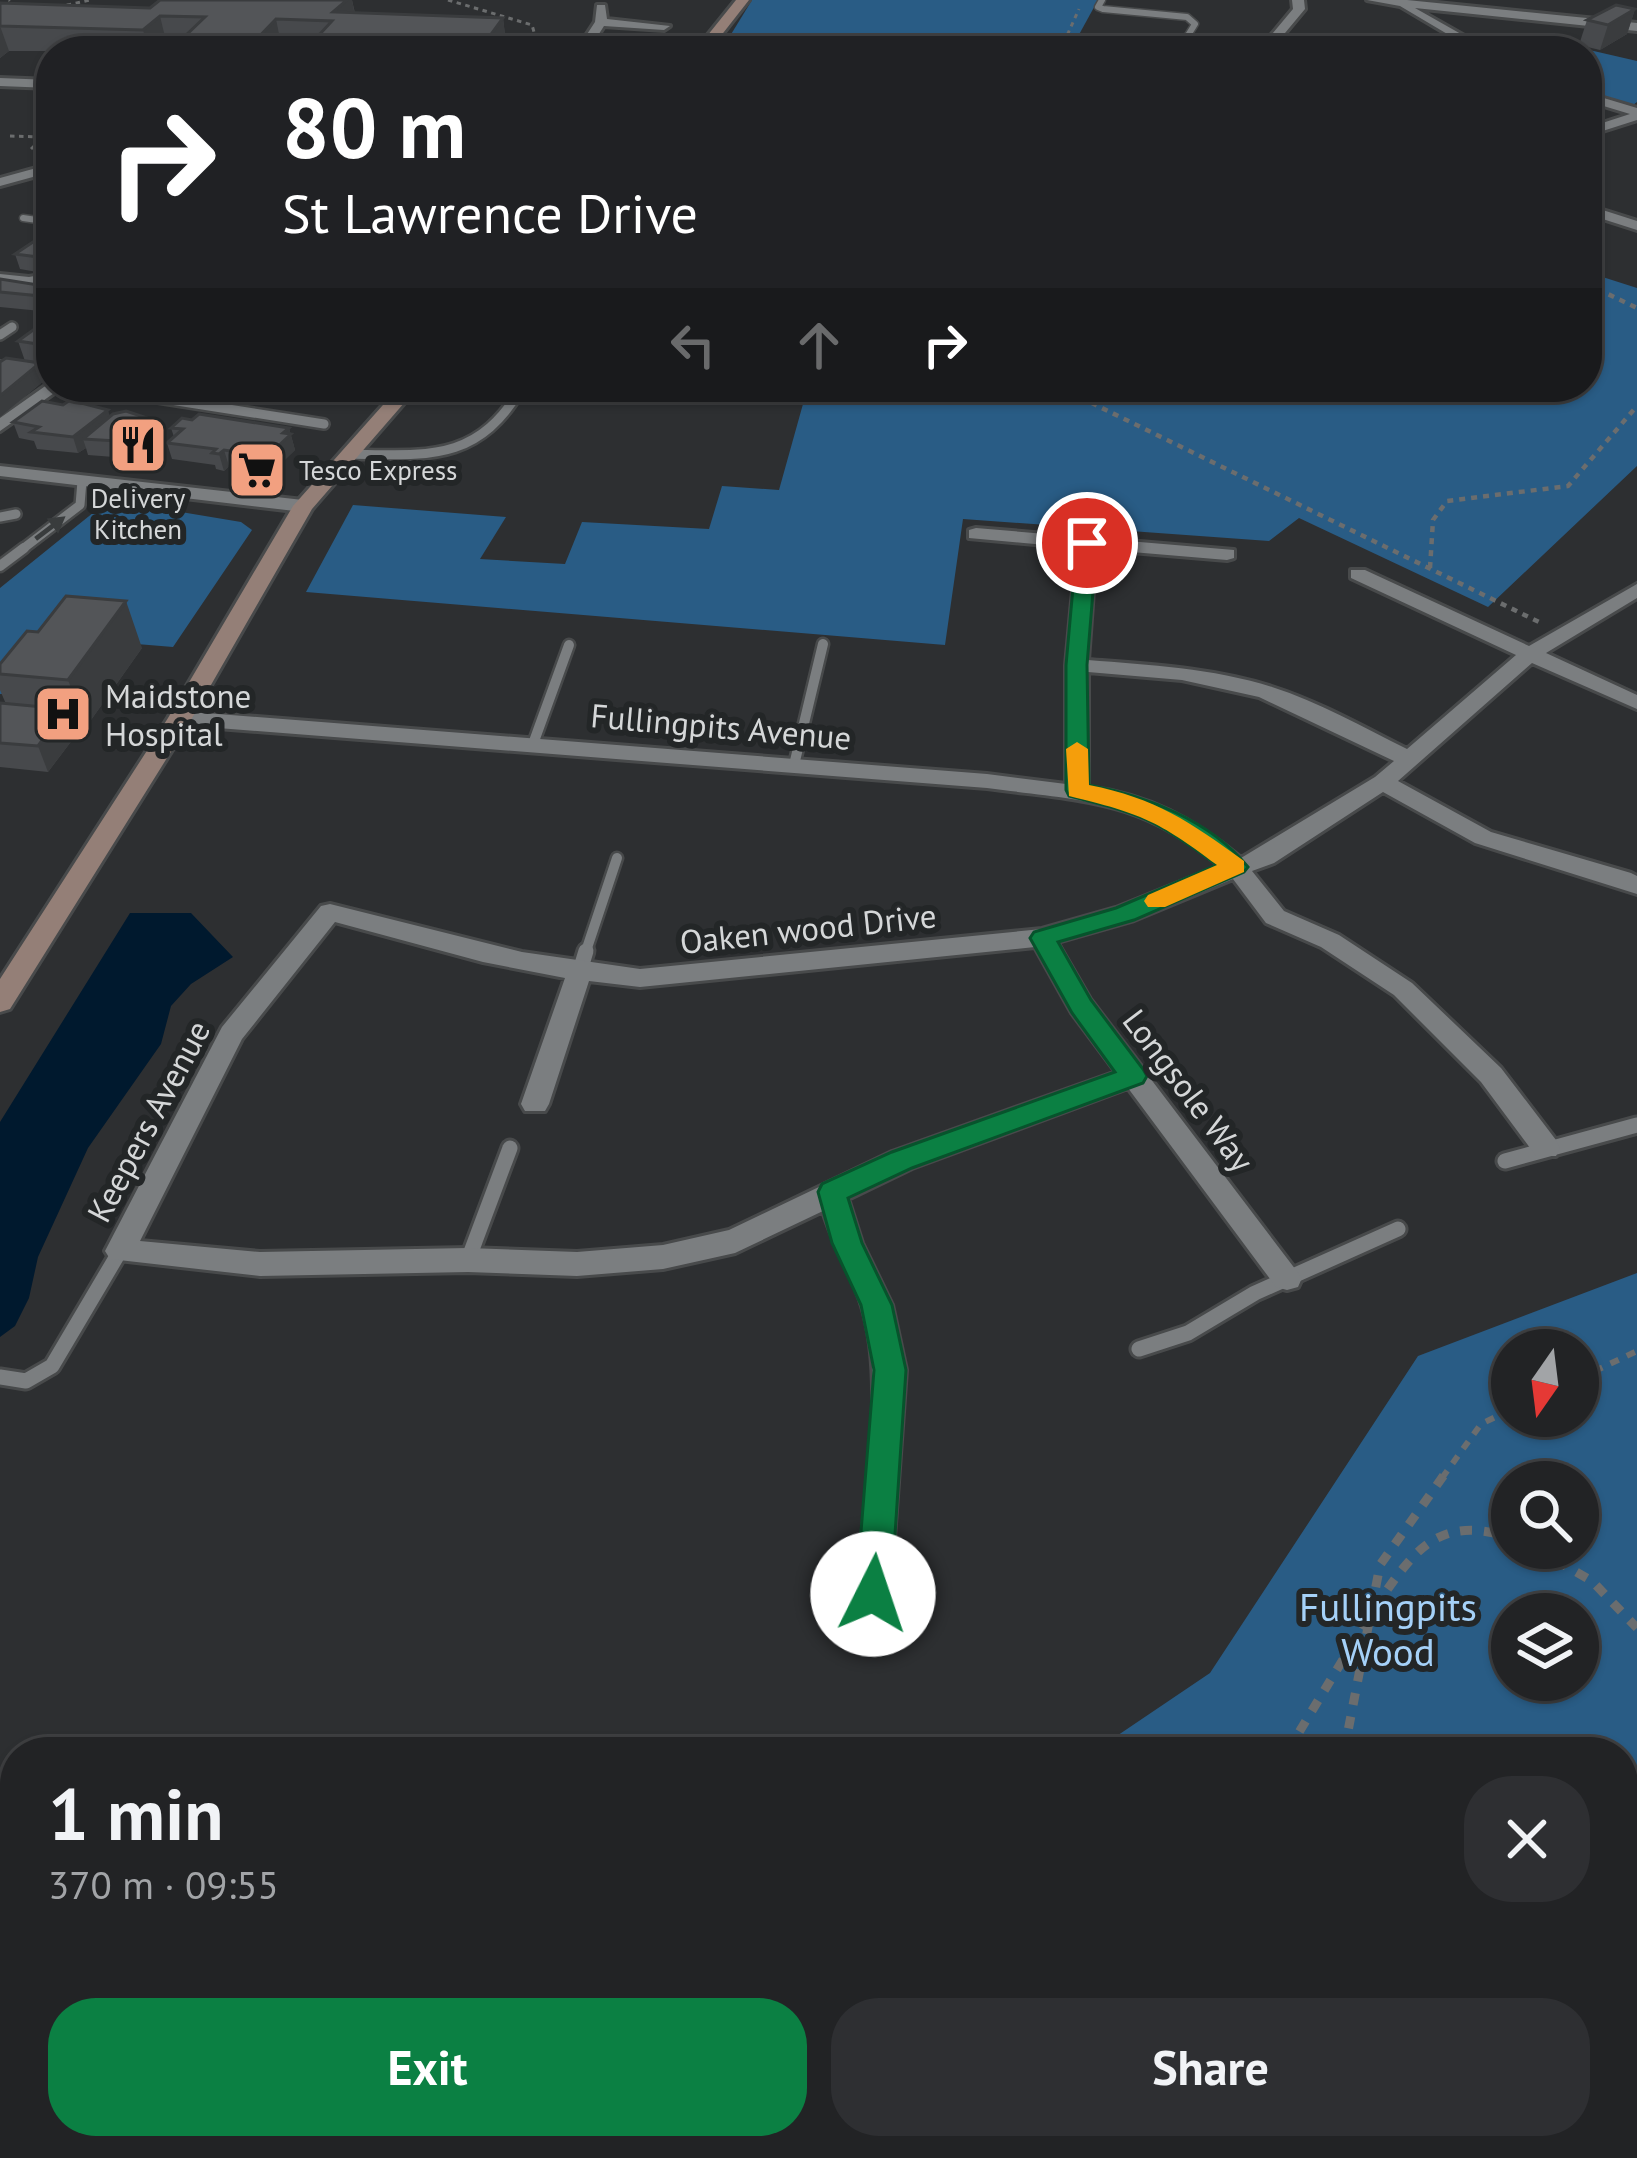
<!DOCTYPE html>
<html lang="en">
<head>
<meta charset="utf-8">
<style>
	:root { --surface:#222325; --page:#2e2f32; --text:#f1f3f6; --muted:#a2a4a7; --line:#3f4042; --accent:#0b8043 }
	body { margin:0; font-family:"PT Sans",sans-serif; background:var(--page); color:var(--text); height:100vh; display:flex; flex-direction:column; font-size:45px; white-space:nowrap }
	* { box-sizing:border-box; margin:0 }
	p { font-size:39px; color:var(--muted) }
	.icon { flex:none; width:66px; height:66px; fill:none; stroke:currentColor; stroke-width:2; stroke-linecap:round; stroke-linejoin:round }
	.map { position:relative; flex:1; overflow:hidden }
	.drawer { position:absolute; left:0px; top:1737px; width:1638px; height:423px; display:flex; flex-direction:column; background:var(--surface); border-radius:48px 48px 0 0; box-shadow:0 3px 9px #0004,0 0 0 3px var(--line) }
	.drawer>* { flex:none }
	.guide { position:absolute; left:36px; top:36px; width:1566px; height:366px; border-radius:48px; box-shadow:0 3px 9px #0004,0 0 0 3px var(--line); background:#202124; color:#fff; overflow:hidden }
	.needle { width:78px; rotate:194deg }
	.fabs { position:absolute; left:1491px; top:1329px; display:grid; gap:24px }
	.fabs a { display:grid; place-items:center; width:108px; height:108px; border-radius:50%; background:var(--surface); box-shadow:0 3px 9px #0004,0 0 0 3px var(--line); font-size:60px }
	.pin { position:absolute; display:grid; place-items:center; width:102px; height:102px; color:#fff; margin:-51px; border:6px solid #fff; border-radius:50%; box-shadow:0 3px 12px #0007 }
	.me { position:absolute; width:132px; margin:-66px; rotate:4deg; stroke-linejoin:round; filter:drop-shadow(0 0 9px #0008) }
	.turn { display:flex; align-items:center; gap:42px; height:252px; padding:0 48px; font-size:54px }
	.turn .icon { width:156px; height:156px; stroke-width:2.5 }
	.turn b { display:block; font-size:84px; line-height:102px }
	.lanes { display:flex; align-items:center; height:114px; padding:0 48px; background:#0003; justify-content:center; gap:60px; direction:ltr }
	.lanes .off { opacity:.35 }
	.round { display:grid; place-items:center; flex:none; width:126px; height:126px; border-radius:48px; background:var(--page) }
	.head { display:flex; align-items:center; justify-content:space-between; height:204px; padding:0 48px }
	h1 { font-size:72px; font-weight:800; line-height:90px }
	.primary-button { display:flex; gap:24px; margin-top:auto; padding:24px 48px }
	.primary-button a { flex:1; height:138px; border-radius:48px; background:var(--accent); color:#fff; font-size:48px; font-weight:800; line-height:138px; text-align:center }
	.primary-button a+a { background:var(--page); color:var(--text) }
	.map>svg:first-child { display:block }
	.green { fill:#295c85; fill-rule:evenodd }
	.water { fill:#00192e }
	.lines { fill:none; stroke-linecap:round; stroke-linejoin:round }
	.service-far4-casing { stroke:#484a4b; stroke-width:9 }
	.service-far3-casing { stroke:#484a4b; stroke-width:14 }
	.service-far2-casing { stroke:#484a4b; stroke-width:15 }
	.service-far1-casing { stroke:#484a4b; stroke-width:21 }
	.service-casing { stroke:#484a4b; stroke-width:24 }
	.minor-casing { stroke:#484a4b; stroke-width:6 }
	.secondary-casing { stroke:#484a4b; stroke-width:6 }
	.path-far3 { stroke:#6b6d6e; stroke-width:3; stroke-dasharray:4.5 4.5; stroke-linecap:butt }
	.path-far2 { stroke:#6b6d6e; stroke-width:4.5; stroke-dasharray:6 6; stroke-linecap:butt }
	.path-far1 { stroke:#6b6d6e; stroke-width:6; stroke-dasharray:9 9; stroke-linecap:butt }
	.path { stroke:#6b6d6e; stroke-width:9; stroke-dasharray:12 12; stroke-linecap:butt }
	.service-far4 { stroke:#7b7e80; stroke-width:6 }
	.service-far3 { stroke:#7b7e80; stroke-width:9 }
	.service-far2 { stroke:#7b7e80; stroke-width:10 }
	.service-far1 { stroke:#7b7e80; stroke-width:15 }
	.service { stroke:#7b7e80; stroke-width:18 }
	.minor { fill:#7b7e80; fill-rule:evenodd }
	.secondary { fill:#947f77; fill-rule:evenodd }
	.wall { fill:#47494c }
	.shaded-wall { fill:#3a3c3e }
	.building { fill:#535558; stroke:#3a3c3e; stroke-width:3 }
	.oneway { fill:#393c3d }
	.route { fill:#0b8043; stroke:#07532c; stroke-width:3 }
	.slow { fill:#f59e0b }
	.labels { text-anchor:middle; dominant-baseline:central; stroke-width:12; stroke-linejoin:round; paint-order:stroke }
	.far-poi-label { font-size:27px; fill:#d5d7d8; stroke:#232627; text-anchor:start }
	.poi-label { font-size:33px; fill:#d5d7d8; stroke:#232627; text-anchor:start }
	.street-label { font-size:33px; fill:#d5d7d8; stroke:#232627 }
	.near-park-label { font-size:39px; fill:#a5d1f8; stroke:#232627 }
</style>
</head>
<body>
<div class="map">
<svg width="1637" height="2158" viewBox="0 0 1637 2158">
	<rect width="100%" height="100%" fill="#2d2f31"/>
	<g class="green">
		<path d="M752,0H1098L1070,51H944L730,36Z"/>
		<path d="M1572,46L1637,61V102L1629,108L1587,91V51H1564Z"/>
		<path d="M1587,272L1637,288V466L1488,607L1299,518L1269,541L963,519L945,645L306,592L353,505L506,517L480,559L565,564L582,522L709,529L722,486L779,490L803,404L893,387H1587Z"/>
		<path d="M121,502L241,522L252,530L173,647L64,638L19,693L0,694V588L104,504Z"/>
		<path d="M1637,1273V2158H533L549,2145H1623V1752H1093L1210,1673L1418,1356ZM1578,1350V1416H1512V1350ZM1512,1482H1578V1548H1512ZM1578,1614V1680H1512V1614Z"/>
	</g>
	<path class="water" d="M130,913H191L233,957L191,984L171,1006L161,1044L88,1148L38,1257L29,1298L15,1326L0,1337V1122Z"/>
	<g class="lines">
		<g class="service-far4-casing">
			<g id="service-far4">
				<path d="M1102,0L1098,7L1103,9L1187,17L1195,24L1182,45"/>
				<path d="M1198,49L1234,51"/>
				<path d="M23,218L51,222"/>
			</g>
		</g>
		<g class="service-far3-casing">
			<g id="service-far3">
				<path d="M0,335L12,327"/>
				<path d="M0,366L51,374"/>
				<path d="M90,387L158,398L171,387"/>
				<path d="M158,398L324,424"/>
				<path d="M346,454C426,455 477,464 522,387"/>
				<path d="M0,517L16,514"/>
				<path d="M20,551L80,505L82,481"/>
			</g>
		</g>
		<g class="service-far2-casing">
			<g id="service-far2">
				<path d="M0,566L24,548"/>
				<path d="M533,744L569,645"/>
				<path d="M794,765L823,644"/>
				<path d="M585,954L617,858"/>
			</g>
		</g>
		<g class="service-far1-casing">
			<g id="service-far1">
				<path d="M579,974L586,951"/>
				<path d="M1505,1161L1637,1125"/>
				<path d="M468,1260L510,1148"/>
				<path d="M1139,1349L1188,1333L1255,1293L1398,1229"/>
				<path d="M0,1377L26,1381L52,1366L120,1251"/>
			</g>
		</g>
		<g class="service-casing">
			<path id="service" d="M0,2099L15,2101"/>
		</g>
		<g class="minor-casing">
			<g id="minor">
				<path d="M1292,0H1304L1305,9L1270,51H1258L1293,9Z"/>
				<path d="M1367,0H1407L1637,23V31L1415,8L1491,51H1476L1400,6Z"/>
				<path d="M597,5H605L607,19L670,26L664,30L604,26L588,51H576L595,22Z"/>
				<path d="M0,78L51,80V88L0,86Z"/>
				<path d="M1587,93L1637,108V120L1587,136V128L1630,114L1587,101Z"/>
				<path d="M51,164V172L0,186V178Z"/>
				<path d="M1587,205L1637,221V230L1587,214Z"/>
				<path d="M51,273V283L29,287L0,284V274L29,277Z"/>
				<path d="M51,382V387H60L57,391L0,431V418Z"/>
				<path d="M273,387H293L279,396L270,391Z"/>
				<path d="M0,466L303,500L312,506L303,512L0,476Z"/>
				<path d="M976,528L1234,550V558L1227,560L1096,549L1088,660C1150,665 1212,668 1272,687C1319,702 1363,727 1407,749L1516,655L1351,578V570H1365L1529,646L1637,584V598L1546,653L1637,695V709L1532,663L1398,781L1491,832L1631,873L1637,876V894L1475,843L1383,792L1274,863L1252,871L1284,911L1339,935L1412,983L1501,1068L1556,1140L1560,1148L1556,1156H1536L1481,1082L1394,995L1321,947L1266,923L1233,879L1134,920L1057,942L1090,999L1302,1278L1298,1287L1287,1290L1276,1287L1128,1088L912,1168L848,1199L862,1243L892,1305L906,1370L890,1594L885,1606L873,1610L861,1606L856,1594C863,1509 887,1387 862,1306C852,1273 833,1245 823,1211L735,1253L663,1269L577,1276L468,1272L260,1276L110,1259L105,1251L222,1027L321,906L330,904L522,952L640,969L1042,929L1116,908L1220,866C1141,799 1085,801 987,788L180,725L169,718L180,711L987,774L1066,784V665L1077,548L969,538V530ZM1088,672L1182,680L1259,697L1394,761L1375,777L1241,858C1194,819 1149,795 1088,787ZM335,922L483,962L565,978L521,1104L525,1111H545L549,1104L589,981L640,987L1035,947L1072,1013L1116,1072L892,1152L729,1230L663,1245L577,1252L468,1248L260,1252L140,1241L242,1039Z"/>
			</g>
		</g>
		<g class="secondary-casing">
			<g id="secondary">
				<path d="M736,0H749L709,51H695Z"/>
				<path d="M399,387H418L312,509L192,718L10,1009L0,1012V979L168,718L293,506Z"/>
			</g>
		</g>
		<g class="path-far3">
			<path d="M448,0L532,25L536,39L528,51"/>
			<path d="M58,7L90,0"/>
			<path d="M0,12L12,3L9,0"/>
			<path d="M972,46L1062,43"/>
			<path d="M797,51L807,39L999,51"/>
			<path d="M1060,51L1079,9"/>
			<path d="M10,136L43,137"/>
			<path d="M31,149L51,131"/>
		</g>
		<g class="path-far2">
			<path d="M1587,284L1637,308"/>
			<path d="M1059,387L1541,623"/>
			<path d="M1089,401L1104,391L1129,387"/>
			<path d="M1430,568L1433,520L1447,501L1568,486L1637,406"/>
		</g>
		<g class="path-far1">
			<path d="M1578,1379L1637,1351"/>
			<path d="M1442,1478L1481,1424L1512,1409"/>
		</g>
		<g class="path">
			<path d="M1535,1548L1592,1581L1637,1628"/>
			<path d="M1374,1609C1413,1552 1437,1513 1512,1538"/>
			<path d="M1287,1752L1367,1620"/>
			<path d="M1344,1752L1380,1565L1444,1475"/>
			<path d="M691,2158L706,2145"/>
			<path d="M764,2158L781,2145"/>
		</g>
		<use href="#service-far4" class="service-far4"/>
		<use href="#service-far3" class="service-far3"/>
		<use href="#service-far2" class="service-far2"/>
		<use href="#service-far1" class="service-far1"/>
		<use href="#service" class="service"/>
		<use href="#minor" class="minor"/>
		<use href="#secondary" class="secondary"/>
	</g>
	<g class="wall">
		<path d="M160,0H352L355,13L503,18L506,43L500,51H322L321,46L281,44L275,51H184L181,41H166L155,51H9L0,58V3L150,8Z"/>
		<path d="M1635,9L1627,34L1600,50L1579,45L1587,20Z"/>
		<path d="M51,230V267L43,273L20,269L15,254Z"/>
		<path d="M0,279L51,287V312L0,307Z"/>
		<path d="M51,317V368L42,367L46,379L0,417V362L25,361L18,341Z"/>
		<path d="M204,387H246L234,397L205,393Z"/>
		<path d="M110,417L164,438L140,459L88,455L86,448L78,453L37,449L34,441L19,438L13,422Z"/>
		<path d="M192,420L289,428L295,450L268,476L246,473L245,469L229,466L224,471L216,469L215,465L172,459L167,443L174,437L171,428Z"/>
		<path d="M142,648L86,727L72,726L76,735L48,772L0,767V703L6,704L0,690V664Z"/>
	</g>
	<g class="shaded-wall">
		<path d="M347,0H352L356,21L338,37L333,12Z"/>
		<path d="M1635,9L1627,34L1600,50L1608,25Z"/>
		<path d="M160,16L166,41L155,51H149L143,30Z"/>
		<path d="M503,18L506,43L500,51H479Z"/>
		<path d="M276,19L281,44L275,51H255L253,43Z"/>
		<path d="M0,26L9,51L0,58Z"/>
		<path d="M51,248V267L43,273L38,257Z"/>
		<path d="M40,363L46,379L0,417V396Z"/>
		<path d="M232,387H246L234,397Z"/>
		<path d="M108,410L113,426L83,439L86,448L78,453L73,437Z"/>
		<path d="M159,422L164,438L140,459L134,442Z"/>
		<path d="M289,428L295,450L268,476L266,468L277,458L274,450L283,433Z"/>
		<path d="M252,446L256,463L248,465L245,453Z"/>
		<path d="M224,450L229,466L224,471L219,454Z"/>
		<path d="M126,601L142,648L86,727L68,680Z"/>
		<path d="M65,709L76,735L48,772L38,746Z"/>
	</g>
	<g class="building">
		<path d="M160,0H347L333,12L503,18L479,51H420L429,39L319,35L332,21L276,19L253,43L181,40L205,17L160,16L143,30L0,26V3L150,8Z"/>
		<path d="M1616,5L1635,9L1608,25L1587,20Z"/>
		<path d="M1573,46L1584,51H1567L1561,48Z"/>
		<path d="M51,230V248L38,257L15,254Z"/>
		<path d="M0,279L51,287V297L0,292Z"/>
		<path d="M51,317V346L18,341Z"/>
		<path d="M6,358L40,363L0,396V362Z"/>
		<path d="M70,400L108,410L73,437L31,432L39,427L13,422L42,401L63,405Z"/>
		<path d="M126,411L159,422L134,442L83,439L113,414Z"/>
		<path d="M199,414L289,428L283,433L291,434L274,450L252,446L245,453L224,450L219,454L212,453L216,449L167,443L183,429L171,428L182,418L192,420Z"/>
		<path d="M254,454L277,458L266,468L244,464Z"/>
		<path d="M66,596L126,601L68,680L0,674V664L27,631L38,632Z"/>
		<path d="M0,703L65,709L38,746L0,743Z"/>
	</g>
	<defs><path id="oneway-solid" d="M-6-.8H1V-3.2L6.5 0L1 3.2V.8H-6Z" transform="scale(3)"/></defs>
	<use class="oneway" href="#oneway-solid" transform="translate(50 528) rotate(-37)"/>
	<path class="route" d="M1087,537L1097,543L1087,665L1089,785C1146,796 1210,820 1248,867L1244,872L1134,920L1058,942L1091,1000L1143,1069L1147,1076L1143,1083L912,1168L848,1198L862,1243L892,1305L906,1370L891,1594L886,1606L873,1610L861,1606L856,1594L874,1370L861,1305L832,1243L818,1192L822,1184L892,1152L1115,1072L1072,1013L1030,938L1034,932L1116,908L1217,865C1157,820 1142,814 1069,796L1066,790V665L1077,543Z"/>
	<path class="slow" d="M1077,742L1088,749L1089,785C1156,798 1190,822 1244,861V872L1165,907H1148L1144,901L1148,895L1217,865C1157,820 1142,814 1069,796L1066,749Z"/>
	<defs>
		<g id="restaurant-square" transform="scale(3)"><rect x="-9" y="-9" width="18" height="18" rx="4" fill="#f2a080" stroke="#232627"/><path d="M-5-6h1v4h1v-4h1v4h1v-4h1v5L-1.5 .5V6h-2V.5L-5-1ZM5-6V6H3V1.5H1.5Q1.5-4 5-6Z" fill="#111"/></g>
		<g id="supermarket-square" transform="scale(3)"><rect x="-9" y="-9" width="18" height="18" rx="4" fill="#f2a080" stroke="#232627"/><path d="M-6-5.5h2.5l.6 2H6L4.5 2H-2.5L-4.4-4H-6ZM-1.5 3.2a1.3 1.3 0 1 0 .1 0ZM3 3.2a1.3 1.3 0 1 0 .1 0Z" fill="#111"/></g>
		<g id="hospital-square" transform="scale(3)"><rect x="-9" y="-9" width="18" height="18" rx="4" fill="#f2a080" stroke="#232627"/><path d="M-5-5h3v3.5h4V-5h3V5h-3V1.5h-4V5h-3Z" fill="#111"/></g>
	</defs>
	<g fill-rule="evenodd">
		<use href="#restaurant-square" x="138" y="445"/>
		<use href="#supermarket-square" x="257" y="470"/>
		<use href="#hospital-square" x="63" y="714"/>
	</g>
	<g class="labels">
		<g class="far-poi-label">
			<text x="299" y="470">Tesco Express</text>
			<text x="138" y="498" text-anchor="middle">Delivery<tspan x="138" dy="31">Kitchen</tspan></text>
		</g>
		<g class="poi-label">
			<text x="105" y="695">Maidstone<tspan x="105" dy="38">Hospital</tspan></text>
		</g>
		<g class="street-label">
			<text transform="translate(721 726) rotate(5)">Fullingpits Avenue</text>
			<text transform="translate(808 928) rotate(-6)">Oaken wood Drive</text>
			<text transform="translate(1189 1090) rotate(53)">Longsole Way</text>
			<text transform="translate(148 1121) rotate(-62)">Keepers Avenue</text>
		</g>
		<g class="near-park-label">
			<text x="1388" y="1606">Fullingpits<tspan x="1388" dy="45">Wood</tspan></text>
		</g>
	</g>
</svg>
<div class="fabs">
<a><svg class="needle" viewBox="-14 -14 28 28"><path d="M0-13l5 13h-10z" fill="#e53935"/><path d="M0 13l5-13h-10z" fill="#a2a4a7"/></svg></a>
<a><svg class="icon" aria-label="search" viewBox="0 0 24 24"><circle cx="10" cy="10" r="6"/><path d="M15 15l6 6"/></svg></a>
<a><svg class="icon" aria-label="layers" viewBox="0 0 24 24"><path d="M12 4l9 5-9 5-9-5zM3 14l9 5 9-5"/></svg></a>
</div>
<div class="pin" style="left:1087px;top:543px;background:#d93025"><svg class="icon" aria-label="arrive" viewBox="0 0 24 24"><path d="M6 21V4h12l-3 4 3 4H6"/></svg></div>
<svg class="me" style="left:873px;top:1594px" viewBox="-20 -20 40 40"><circle r="19" fill="#fff"/><path d="M0-13L10 11 0 6-10 11z" fill="#0b8043"/></svg>
<div class="guide">
<div class="turn"><svg class="icon" aria-label="right" viewBox="0 0 24 24"><path d="M7 20v-9h11M14 6l5 5-5 5"/></svg><div><b>80 m</b>St Lawrence Drive</div></div>
<div class="lanes"><svg class="icon off" aria-label="left" viewBox="0 0 24 24"><path d="M17 20v-9H6M10 6l-5 5 5 5"/></svg><svg class="icon off" aria-label="ahead" viewBox="0 0 24 24"><path d="M12 20V5M6 11l6-6 6 6"/></svg><svg class="icon" aria-label="right" viewBox="0 0 24 24"><path d="M7 20v-9h11M14 6l5 5-5 5"/></svg></div>
</div>
<section class="drawer">
<div class="head"><div><h1>1 min</h1><p>370 m · 09:55</p></div><a class="round"><svg class="icon" aria-label="close" viewBox="0 0 24 24"><path d="M6 6l12 12M18 6L6 18"/></svg></a></div>
<div class="primary-button"><a>Exit</a><a>Share</a></div>
</section>
</div>
</body>
</html>
